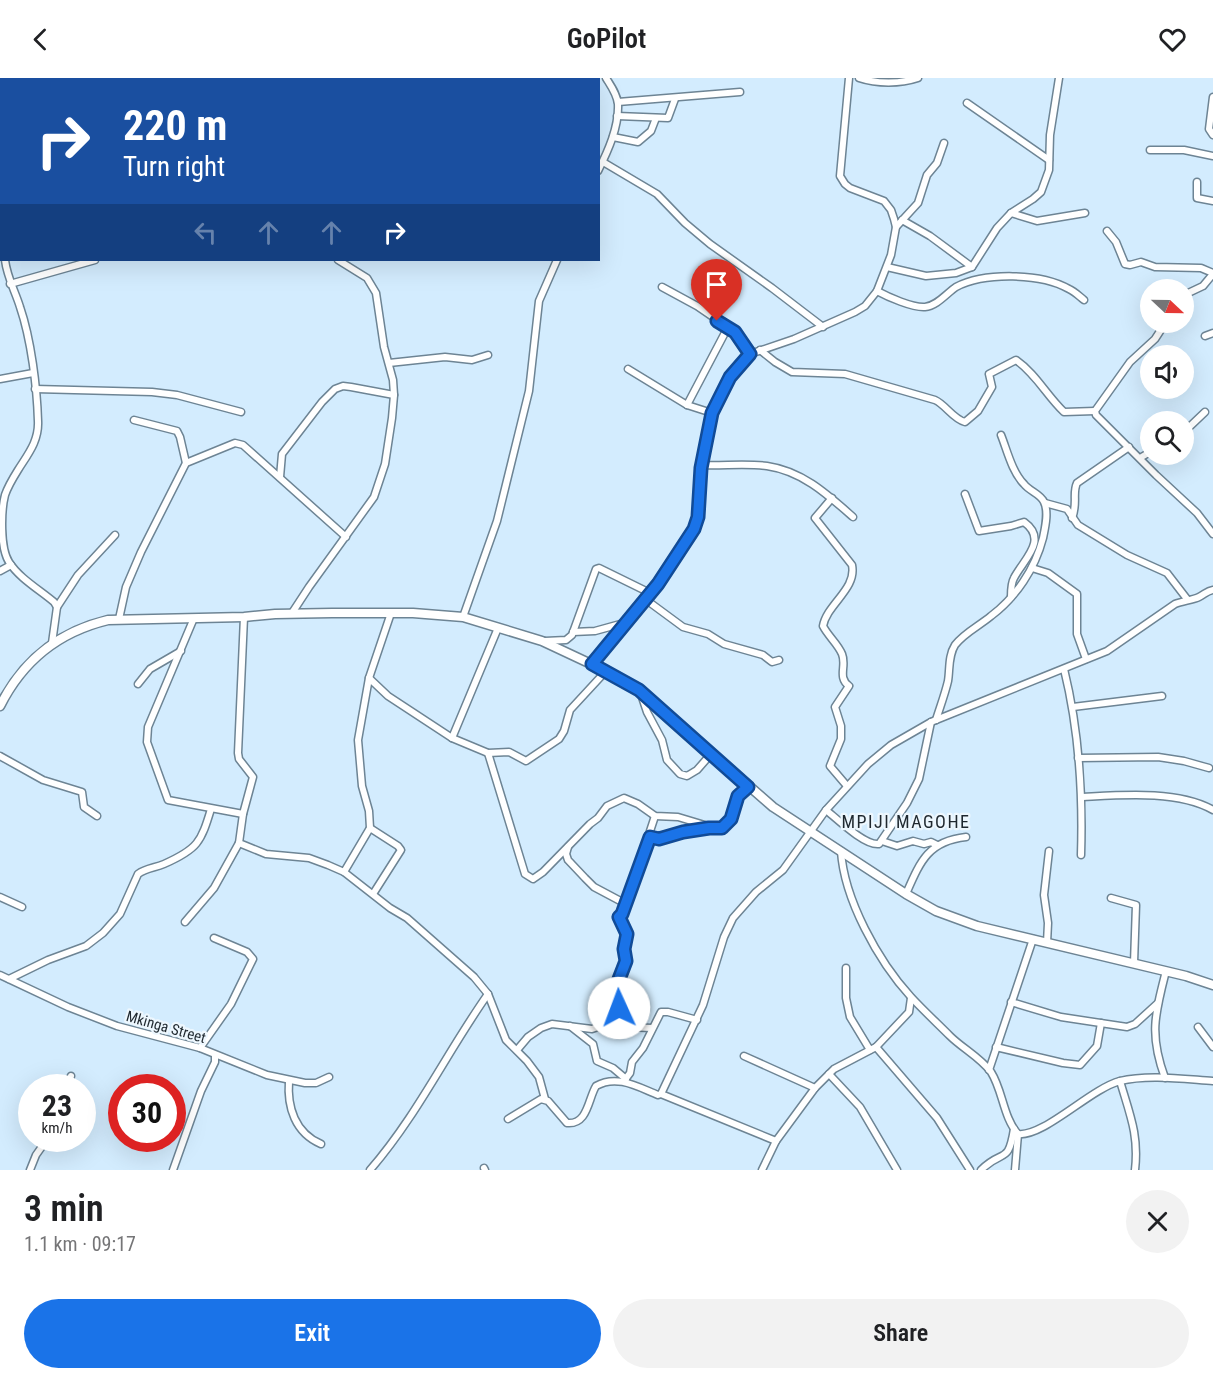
<!DOCTYPE html>
<html lang="en">
<head>
<meta charset="utf-8">
<style>
	:root { --surface:#fff; --page:#f2f2f2; --text:#202124; --muted:#757577; --accent:#1a73e8 }
	body { margin:0; font-family:"Roboto Condensed",sans-serif; background:var(--page); color:var(--text); height:100vh; display:flex; flex-direction:column; font-size:22px; white-space:nowrap }
	* { box-sizing:border-box; margin:0 }
	p { font-size:20px; color:var(--muted) }
	.icon { flex:none; width:33px; height:33px; fill:none; stroke:currentColor; stroke-width:2; stroke-linecap:round; stroke-linejoin:round }
	.map { position:relative; height:1092px; overflow:hidden }
	.drawer { display:flex; flex-direction:column; background:var(--surface); flex:1 }
	.drawer>* { flex:none }
	.guide { position:absolute; left:0px; top:0px; width:600px; height:183px; box-shadow:0 6px 24px #0002; background:#1a4fa0; color:#fff; overflow:hidden }
	.needle { width:39px; rotate:112deg }
	.buttons { position:absolute; left:1140px; top:201px; display:grid; gap:12px }
	.buttons a { display:grid; place-items:center; width:54px; height:54px; border-radius:50%; background:var(--surface); box-shadow:0 6px 24px #0002; font-size:30px }
	.speed { position:absolute; left:18px; top:996px; display:flex; gap:12px; font-size:30px; font-weight:700; text-align:center }
	.speed>* { display:grid; place-content:center; width:78px; height:78px; border-radius:50%; background:var(--surface); box-shadow:0 6px 24px #0002; line-height:1 }
	.speed small { font-size:15px; font-weight:400 }
	.speed .limit { border:9px solid #d22; background:#fff; color:#111 }
	.pin { position:absolute; display:grid; place-items:center; width:51px; height:51px; color:#fff; margin:-62px -26px; border-radius:50% 50% 50% 0; rotate:-45deg; box-shadow:0 0 6px #0007 }
	.pin .icon { rotate:45deg }
	.me { position:absolute; width:66px; margin:-33px; rotate:358deg; stroke-linejoin:round; filter:drop-shadow(0 0 4px #0008) }
	.turn { display:flex; align-items:center; gap:21px; height:126px; padding:0 24px; font-size:27px }
	.turn .icon { width:78px; height:78px; stroke-width:2.5 }
	.turn b { display:block; font-size:42px; line-height:51px }
	.lanes { display:flex; align-items:center; height:57px; padding:0 24px; background:#0003; justify-content:center; gap:30px; direction:ltr }
	.lanes .off { opacity:.35 }
	.round { display:grid; place-items:center; flex:none; width:63px; height:63px; border-radius:32px; background:var(--page) }
	.overview { display:flex; align-items:center; justify-content:space-between; height:102px; padding:0 24px }
	h1 { font-size:36px; font-weight:600; line-height:45px }
	.cta { display:flex; gap:12px; margin-top:auto; padding:12px 24px }
	.cta a { flex:1; height:69px; border-radius:36px; background:var(--accent); color:#fff; font-size:24px; font-weight:600; line-height:69px; text-align:center }
	.cta a+a { background:var(--page); color:var(--text) }
	header { display:flex; justify-content:space-between; align-items:center; height:78px; padding:0 24px; background:var(--surface); font-size:27px; font-weight:600 }
	.map>svg:first-child { display:block }
	.lines { fill:none; stroke-linecap:round; stroke-linejoin:round }
	.minor-casing { stroke:#6d8494; stroke-width:9 }
	.tertiary-casing { stroke:#6d8494; stroke-width:11 }
	.minor { stroke:#fff; stroke-width:6 }
	.tertiary { stroke:#fff; stroke-width:8 }
	.route-casing { stroke:#114b97; stroke-width:15 }
	.route { stroke:#1a73e8; stroke-width:10 }
	.labels { text-anchor:middle; dominant-baseline:central; stroke-width:4.5; stroke-linejoin:round; paint-order:stroke }
	.street-label { font-size:15px; fill:#1f282f; stroke:#edf7fe }
	.quarter-label { font-size:18px; letter-spacing:1.5px; fill:#1f282f; stroke:#edf7fe }
</style>
</head>
<body>
<header><svg class="icon" aria-label="back" viewBox="0 0 24 24"><path d="M15 5l-7 7 7 7"/></svg>GoPilot<svg class="icon" aria-label="heart" viewBox="0 0 24 24"><path d="M12 20l-8-8c-3-5 5-10 8-4 3-6 11-1 8 4z"/></svg></header>
<div class="map">
<svg width="1213" height="1092" viewBox="0 0 1213 1092">
	<rect width="100%" height="100%" fill="#d3ecfe"/>
	<g class="lines">
		<g class="minor-casing">
			<g id="minor">
				<path d="M859,0C877,6 900,6 918,0"/>
				<path d="M34,2V0"/>
				<path d="M253,2L254,0"/>
				<path d="M281,2L282,0"/>
				<path d="M0,8L2,9"/>
				<path d="M1213,19L1209,51L1213,57"/>
				<path d="M618,24L740,14"/>
				<path d="M967,25L1049,82"/>
				<path d="M617,38L668,40L675,21"/>
				<path d="M613,59L638,64L651,53L656,40"/>
				<path d="M1150,72H1184L1213,78"/>
				<path d="M603,84L657,116L685,145L710,166L772,210L823,249"/>
				<path d="M598,93C608,73 619,49 618,26C617,16 611,8 606,0"/>
				<path d="M1197,104V120L1213,123"/>
				<path d="M1011,135L1037,143L1085,135"/>
				<path d="M902,142L930,158L972,189"/>
				<path d="M896,149L918,125L927,97L937,85L944,65"/>
				<path d="M1107,153L1116,164L1125,186L1130,187L1141,184L1155,189L1201,190L1213,195"/>
				<path d="M5,182C7,199 15,213 20,229C31,261 37,309 38,343C39,363 28,376 18,392C13,400 8,408 5,417C1,433 0,470 9,484C19,500 40,512 54,524L57,529L52,565"/>
				<path d="M887,189L926,198L956,195L972,189L997,150L1011,135L1033,121L1041,114L1049,92L1050,57L1059,0"/>
				<path d="M10,206L95,182"/>
				<path d="M662,209L697,228L735,254L750,276"/>
				<path d="M877,213C888,219 913,230 925,229C937,228 947,215 956,209C985,194 1041,195 1069,211C1074,213 1079,218 1084,222"/>
				<path d="M1184,217L1203,208L1213,196"/>
				<path d="M1166,244L1155,261L1130,284L1095,333L1096,337L1156,397L1197,435L1213,456"/>
				<path d="M1205,258L1213,255"/>
				<path d="M760,272L775,284L792,294L845,296L935,322C946,327 953,341 965,344L978,333L992,309L989,296L1016,282C1036,296 1047,318 1064,334L1095,333"/>
				<path d="M389,285L445,279L472,282L488,277"/>
				<path d="M628,291L687,327L712,335"/>
				<path d="M0,301L33,295"/>
				<path d="M35,311L152,314L177,317L241,334"/>
				<path d="M687,327L728,249"/>
				<path d="M134,342L177,353L180,359L186,385"/>
				<path d="M1184,354L1205,334"/>
				<path d="M1140,380L1150,374"/>
				<path d="M702,387C723,388 746,385 767,388C802,393 827,416 853,439"/>
				<path d="M280,399L282,376L322,324L335,311L343,308L351,309L394,317"/>
				<path d="M965,416L979,453L1011,448L1024,444C1049,462 1023,482 1014,500C1011,505 1011,512 1011,519"/>
				<path d="M832,420L815,440L852,487C857,511 827,526 823,548C828,558 838,566 842,576C847,588 837,599 849,608L835,629L841,648V661L830,688L847,708"/>
				<path d="M1045,425L1067,431L1078,447L1127,477L1167,495L1187,521"/>
				<path d="M1072,440C1078,426 1072,415 1077,405L1129,369"/>
				<path d="M1032,490L1048,495L1077,516V556L1086,581"/>
				<path d="M0,493L11,487"/>
				<path d="M645,521L683,549L708,556L724,566L763,577L772,584L779,582"/>
				<path d="M57,529L78,497L115,457"/>
				<path d="M292,535L309,509L374,419L385,386L392,340L394,317L393,302L384,269L376,215L367,200L338,182"/>
				<path d="M244,539L238,675L239,681L253,699L243,736L239,765L266,776L309,780L328,787L344,794L390,830L407,840L474,899L488,916L506,962L527,983L539,999L545,1021"/>
				<path d="M463,539L497,443L529,313L539,223L557,182"/>
				<path d="M194,540L148,649L147,664L168,722L243,736"/>
				<path d="M119,541L126,509L141,474L186,385L235,365L243,367L346,459"/>
				<path d="M573,554L595,553L624,545"/>
				<path d="M545,563L566,562L572,557L596,491L599,490L650,515"/>
				<path d="M592,586L658,506L694,451L699,428L701,390L706,360L712,335L734,293L750,276L794,261L855,234L865,228L877,213L891,177L896,149L894,141L891,132L884,123L850,110L845,106L840,98L849,0"/>
				<path d="M1064,591C1079,652 1083,714 1081,777"/>
				<path d="M369,600L388,618L452,660L488,675L509,674L526,683L559,661L564,653L570,632L606,593"/>
				<path d="M138,606L150,591L181,573"/>
				<path d="M640,613L647,634L662,662L667,682L680,696L687,698L697,692L711,676"/>
				<path d="M1073,629L1162,618"/>
				<path d="M936,642C940,629 945,616 948,603C950,591 948,578 955,567C964,555 979,548 991,538C1016,519 1035,491 1043,460C1045,450 1049,434 1044,424C1041,416 1029,413 1024,406C1012,394 1007,372 1001,357"/>
				<path d="M452,660L498,550"/>
				<path d="M488,675L525,796L533,801L543,794L590,746L598,740L607,728L624,720L638,726L655,738L678,739L718,751C735,748 730,731 737,720C740,716 744,712 748,709"/>
				<path d="M0,678L43,702L82,714L84,729L97,738"/>
				<path d="M1078,680L1158,679L1184,683L1209,690"/>
				<path d="M1083,719C1121,717 1178,712 1213,732"/>
				<path d="M826,732C837,741 865,768 879,766L907,725L919,701L931,644"/>
				<path d="M370,750L398,768L401,772L373,816"/>
				<path d="M650,759L659,761L683,754L706,750"/>
				<path d="M882,763L897,768L913,763L924,766L931,764L937,767"/>
				<path d="M568,769L566,776L568,782L585,800L594,809L626,826"/>
				<path d="M841,773C844,821 878,883 911,919C923,932 937,945 950,958C962,970 981,980 991,994C1003,1013 1003,1039 1018,1056C1044,1059 1090,1011 1120,1003C1148,996 1184,1001 1213,1003"/>
				<path d="M344,794L370,750L369,733L362,708L358,662L369,600L391,535"/>
				<path d="M906,816C920,784 928,763 966,759"/>
				<path d="M0,819L22,829"/>
				<path d="M1111,820L1136,827L1134,885"/>
				<path d="M185,844L214,810L239,765"/>
				<path d="M1047,865L1048,845L1044,817L1049,773"/>
				<path d="M846,890V920L850,939L870,972"/>
				<path d="M0,897L68,929L117,948L200,970L267,997L305,1005H316L329,999"/>
				<path d="M9,901L48,882L86,868L103,855L120,836L138,796C146,790 155,790 164,786C198,771 201,764 211,731"/>
				<path d="M1011,924L1061,939L1127,949L1135,946L1158,925"/>
				<path d="M570,948L593,966L597,983L613,990L626,1001"/>
				<path d="M627,949L615,915L618,902L626,883L624,871L627,856L619,839L623,836L626,826L655,738"/>
				<path d="M1198,949L1213,969"/>
				<path d="M876,969L937,1040L970,1092"/>
				<path d="M996,969L1063,985L1080,987L1097,968L1101,945"/>
				<path d="M200,970L231,926L253,881L247,874L214,860"/>
				<path d="M517,972L528,959L541,950L552,946L592,951L598,949L615,951L627,949L652,950"/>
				<path d="M744,978L815,1010"/>
				<path d="M989,992L1033,861"/>
				<path d="M829,996L860,1029L897,1092"/>
				<path d="M1165,1000C1149,957 1155,936 1166,893"/>
				<path d="M289,1003C287,1029 295,1055 321,1066"/>
				<path d="M624,1003L630,995L632,984L643,970L661,934H668L697,942"/>
				<path d="M1120,1003C1130,1037 1139,1057 1135,1092"/>
				<path d="M66,1010L71,998"/>
				<path d="M661,1016L776,1063"/>
				<path d="M508,1041L541,1021L548,1023L567,1045C588,1047 588,1021 596,1008C617,996 638,1009 658,1017L661,1016L703,927L724,859L733,840L756,814L783,792L826,732L868,686L891,667L931,644L1107,573L1175,526C1182,523 1193,522 1199,519C1205,516 1207,513 1213,512"/>
				<path d="M484,1090L485,1092"/>
				<path d="M30,1092L36,1077L48,1060"/>
				<path d="M173,1092L201,1013L215,984V977"/>
				<path d="M370,1092C417,1038 447,974 488,916"/>
				<path d="M762,1092L776,1063L815,1010L834,991L876,969L909,934L911,920"/>
				<path d="M981,1092C1003,1070 1008,1088 1014,1051"/>
				<path d="M1015,1092L1018,1056"/>
			</g>
		</g>
		<g class="tertiary-casing">
			<path id="tertiary" d="M0,628C23,582 58,554 108,542L244,539L275,536L332,535H413L463,539L542,563L606,593L639,612L773,729L906,816L936,833L977,848L1186,898L1213,907"/>
		</g>
		<use href="#minor" class="minor"/>
		<use href="#tertiary" class="tertiary"/>
	</g>
	<g class="lines">
		<g class="route-casing">
			<path id="route" d="M619,930L616,909L626,883L624,871L627,856L619,839L622,836L650,759L659,761L683,754L709,750H722L731,741L738,718L748,709L639,612L592,586L658,506L694,451L698,439L701,390L712,335L730,299L750,276L735,254L717,243"/>
		</g>
		<use href="#route" class="route"/>
	</g>
	<g class="labels">
		<g class="street-label">
			<text transform="translate(166 949) rotate(16)">Mkinga Street</text>
		</g>
		<g class="quarter-label">
			<text x="906" y="743">MPIJI MAGOHE</text>
		</g>
	</g>
</svg>
<div class="buttons">
<a><svg class="needle" viewBox="-14 -14 28 28"><path d="M0-13l5 13h-10z" fill="#e53935"/><path d="M0 13l5-13h-10z" fill="#757577"/></svg></a>
<a><svg class="icon" aria-label="sound" viewBox="0 0 24 24"><path d="M4 9h4l5-4v14l-5-4H4zM17 9q2 3 0 6"/></svg></a>
<a><svg class="icon" aria-label="search" viewBox="0 0 24 24"><circle cx="10" cy="10" r="6"/><path d="M15 15l6 6"/></svg></a>
</div>
<div class="speed"><div>23<small>km/h</small></div><div class="limit">30</div></div>
<div class="pin" style="left:717px;top:243px;background:#d93025"><svg class="icon" aria-label="arrive" viewBox="0 0 24 24"><path d="M6 21V4h12l-3 4 3 4H6"/></svg></div>
<svg class="me" style="left:619px;top:930px" viewBox="-20 -20 40 40"><circle r="19" fill="#fff"/><path d="M0-13L10 11 0 6-10 11z" fill="#1a73e8"/></svg>
<div class="guide">
<div class="turn"><svg class="icon" aria-label="right" viewBox="0 0 24 24"><path d="M7 20v-9h11M14 6l5 5-5 5"/></svg><div><b>220 m</b>Turn right</div></div>
<div class="lanes"><svg class="icon off" aria-label="left" viewBox="0 0 24 24"><path d="M17 20v-9H6M10 6l-5 5 5 5"/></svg><svg class="icon off" aria-label="ahead" viewBox="0 0 24 24"><path d="M12 20V5M6 11l6-6 6 6"/></svg><svg class="icon off" aria-label="ahead" viewBox="0 0 24 24"><path d="M12 20V5M6 11l6-6 6 6"/></svg><svg class="icon" aria-label="right" viewBox="0 0 24 24"><path d="M7 20v-9h11M14 6l5 5-5 5"/></svg></div>
</div>
</div>
<section class="drawer">
<div class="overview"><div><h1>3 min</h1><p>1.1 km · 09:17</p></div><a class="round"><svg class="icon" aria-label="close" viewBox="0 0 24 24"><path d="M6 6l12 12M18 6L6 18"/></svg></a></div>
<div class="cta"><a>Exit</a><a>Share</a></div>
</section>
</body>
</html>
